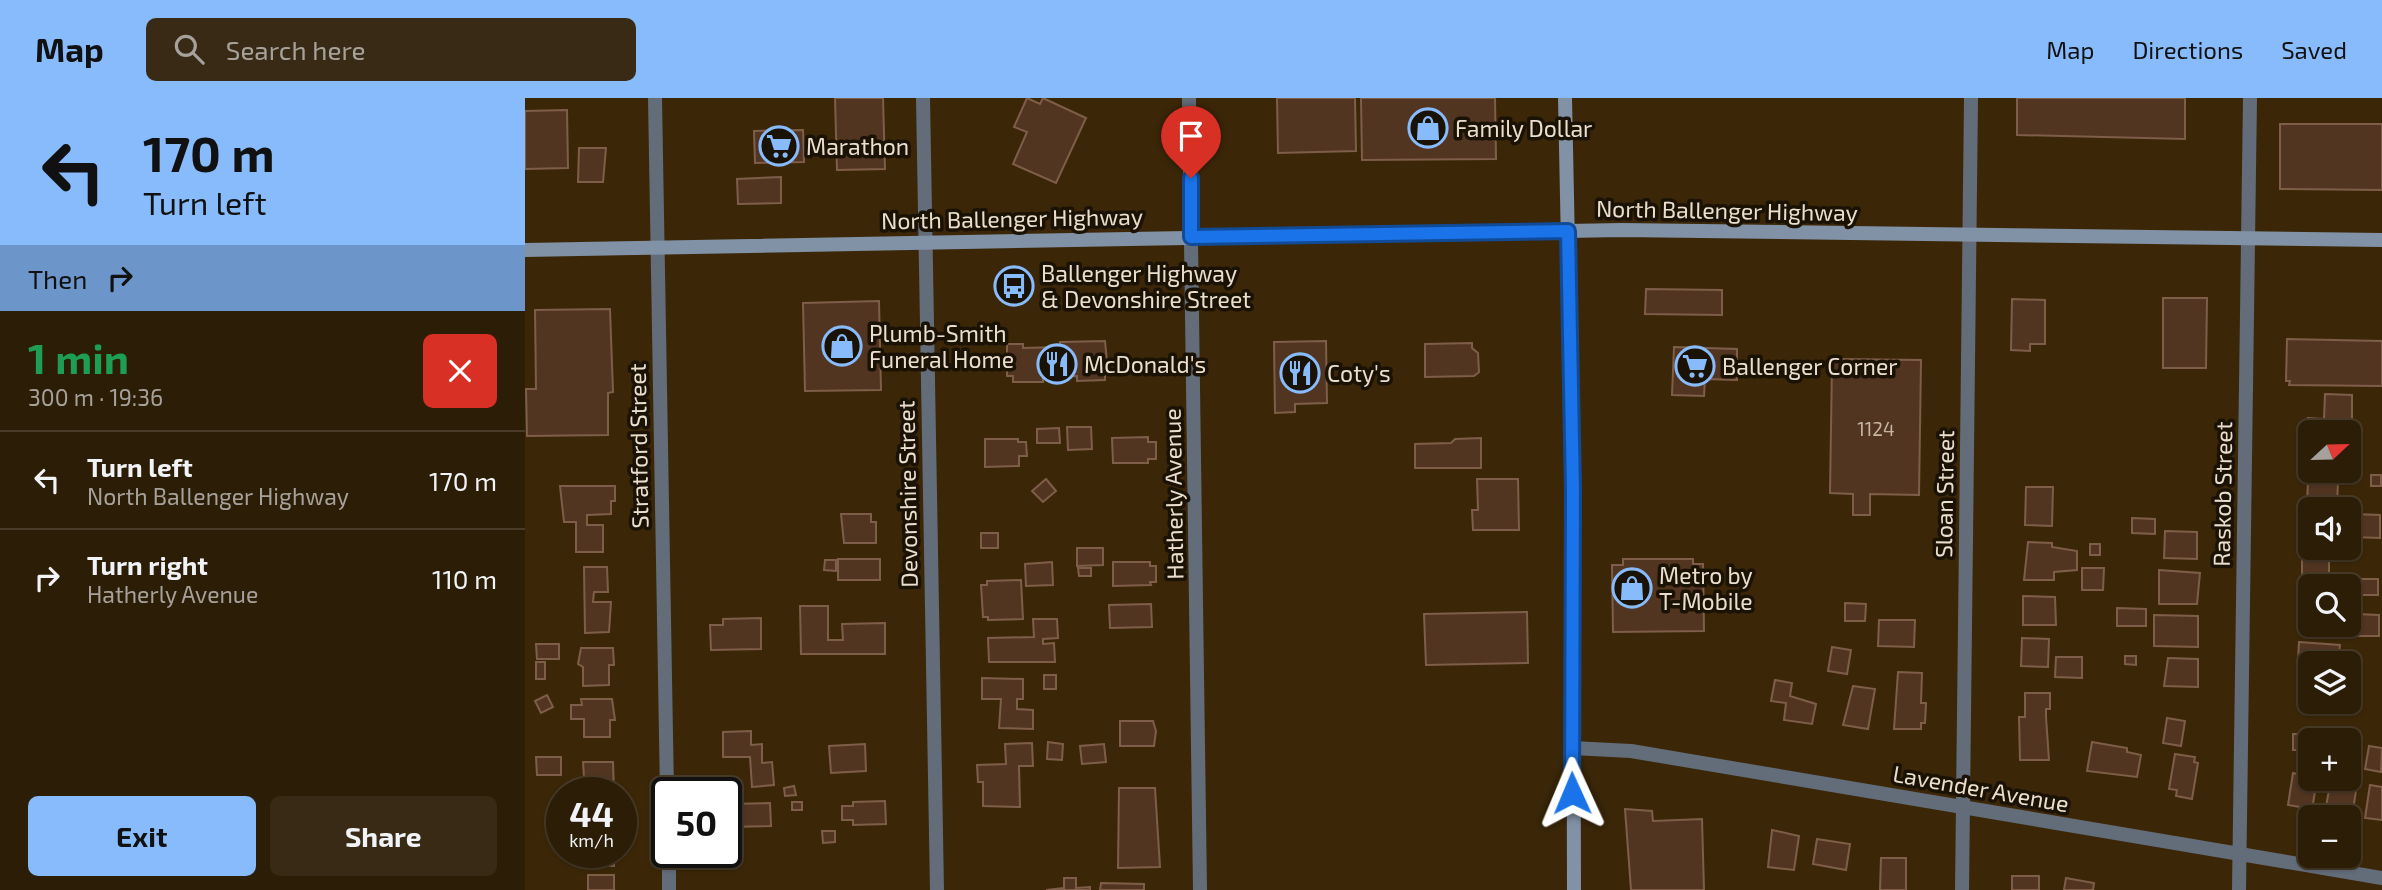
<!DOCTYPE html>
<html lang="en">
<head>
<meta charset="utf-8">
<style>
	:root { --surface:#2c1d06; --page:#382a14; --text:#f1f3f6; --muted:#a6a29b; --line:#483b28; --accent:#88bbfc }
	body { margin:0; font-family:"Exo 2",sans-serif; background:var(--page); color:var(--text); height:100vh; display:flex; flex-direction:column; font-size:26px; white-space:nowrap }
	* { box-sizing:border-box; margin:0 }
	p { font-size:23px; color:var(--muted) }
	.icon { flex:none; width:38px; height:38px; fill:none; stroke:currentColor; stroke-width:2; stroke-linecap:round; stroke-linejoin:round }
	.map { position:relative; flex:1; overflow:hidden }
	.panel { display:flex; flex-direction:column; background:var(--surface); width:525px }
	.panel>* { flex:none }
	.guide { background:#88bbfc; color:#111; overflow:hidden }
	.needle { width:46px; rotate:68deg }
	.fabs { position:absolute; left:1773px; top:322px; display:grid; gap:14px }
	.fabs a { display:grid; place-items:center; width:63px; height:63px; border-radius:10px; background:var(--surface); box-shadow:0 2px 5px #0004,0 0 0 2px var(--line); font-size:35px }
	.speed { position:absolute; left:21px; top:679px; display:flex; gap:14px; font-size:35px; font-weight:700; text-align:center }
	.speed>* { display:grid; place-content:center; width:91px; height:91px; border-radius:50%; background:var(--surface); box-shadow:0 2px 5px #0004,0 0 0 2px var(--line); line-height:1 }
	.speed small { font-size:18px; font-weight:400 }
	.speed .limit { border:4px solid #111; border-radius:10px; background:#fff; color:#111 }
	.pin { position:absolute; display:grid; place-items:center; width:60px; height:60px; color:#fff; margin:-72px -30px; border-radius:50% 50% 50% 0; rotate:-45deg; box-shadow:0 0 7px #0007 }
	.pin .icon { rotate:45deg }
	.me { position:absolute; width:77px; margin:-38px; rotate:359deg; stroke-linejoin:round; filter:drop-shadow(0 0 5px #0008) }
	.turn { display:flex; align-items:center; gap:24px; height:147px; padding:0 28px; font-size:32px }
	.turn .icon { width:91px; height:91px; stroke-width:2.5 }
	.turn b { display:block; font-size:49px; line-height:60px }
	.then { display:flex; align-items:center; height:66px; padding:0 28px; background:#0003; gap:14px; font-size:26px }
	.round { display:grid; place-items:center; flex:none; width:74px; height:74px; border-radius:10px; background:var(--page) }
	.headline { display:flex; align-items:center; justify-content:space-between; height:119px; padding:0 28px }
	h1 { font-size:42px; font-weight:700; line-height:52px; color:#1e9e55 }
	.cta { display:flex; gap:14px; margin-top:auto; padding:14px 28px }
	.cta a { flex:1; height:80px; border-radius:10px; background:var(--accent); color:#111; font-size:28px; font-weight:700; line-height:80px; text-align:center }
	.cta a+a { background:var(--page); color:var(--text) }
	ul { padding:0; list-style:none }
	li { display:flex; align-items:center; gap:21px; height:98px; padding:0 28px; border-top:2px solid var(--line) }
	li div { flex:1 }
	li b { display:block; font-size:26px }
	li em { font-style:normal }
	header { display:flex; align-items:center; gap:42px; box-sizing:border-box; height:98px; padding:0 35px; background:var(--accent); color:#111 }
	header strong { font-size:33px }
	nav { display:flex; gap:38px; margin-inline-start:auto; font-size:24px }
	.search { width:490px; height:63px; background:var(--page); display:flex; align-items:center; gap:18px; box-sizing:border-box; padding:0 24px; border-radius:10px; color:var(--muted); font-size:26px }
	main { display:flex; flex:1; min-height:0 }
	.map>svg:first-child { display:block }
	.building { fill:#523521; stroke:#7e5e49; stroke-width:2 }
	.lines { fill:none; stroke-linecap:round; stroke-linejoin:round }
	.minor { stroke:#636d7a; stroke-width:14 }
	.secondary { stroke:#8191a6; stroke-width:14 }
	.route-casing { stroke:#114b97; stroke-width:18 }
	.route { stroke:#1a73e8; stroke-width:12 }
	.labels { text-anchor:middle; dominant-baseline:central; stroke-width:7; stroke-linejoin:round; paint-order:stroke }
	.number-label { font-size:19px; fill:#c5b4a2 }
	.poi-label { font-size:23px; fill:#ebdecd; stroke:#1b1206; text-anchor:start }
	.street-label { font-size:23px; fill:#ebdecd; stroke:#1b1206 }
</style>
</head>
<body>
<header>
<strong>Map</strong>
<div class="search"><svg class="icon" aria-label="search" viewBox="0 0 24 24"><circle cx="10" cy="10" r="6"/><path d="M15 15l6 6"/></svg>Search here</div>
<nav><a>Map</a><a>Directions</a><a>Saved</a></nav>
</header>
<main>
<section class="panel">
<div class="guide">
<div class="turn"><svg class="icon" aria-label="left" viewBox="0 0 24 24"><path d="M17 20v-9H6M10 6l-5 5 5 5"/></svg><div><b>170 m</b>Turn left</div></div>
<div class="then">Then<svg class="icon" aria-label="right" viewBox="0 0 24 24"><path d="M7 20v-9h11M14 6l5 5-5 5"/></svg></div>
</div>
<div class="headline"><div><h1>1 min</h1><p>300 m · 19:36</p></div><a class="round" style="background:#d93025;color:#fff"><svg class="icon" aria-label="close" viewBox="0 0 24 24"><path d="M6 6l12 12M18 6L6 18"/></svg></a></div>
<ul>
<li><svg class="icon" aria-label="left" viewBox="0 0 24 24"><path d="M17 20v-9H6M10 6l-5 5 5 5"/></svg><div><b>Turn left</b><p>North Ballenger Highway</p></div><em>170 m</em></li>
<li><svg class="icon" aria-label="right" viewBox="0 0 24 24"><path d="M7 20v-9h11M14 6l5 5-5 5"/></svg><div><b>Turn right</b><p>Hatherly Avenue</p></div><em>110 m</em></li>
</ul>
<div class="cta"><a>Exit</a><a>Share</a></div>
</section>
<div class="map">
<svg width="1857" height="792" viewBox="0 0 1857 792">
	<rect width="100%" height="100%" fill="#3b2708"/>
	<g class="building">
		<path d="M310,0H358L360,71L312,72Z"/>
		<path d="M502,0L515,6L518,0L561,20L531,85L488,66L502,34L489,29Z"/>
		<path d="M752,0H830L831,53L753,55Z"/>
		<path d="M836,0H970L971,61L837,62Z"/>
		<path d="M1492,0H1660V41L1492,37Z"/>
		<path d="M42,12L43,70L0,71V13Z"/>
		<path d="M1755,26H1857V92L1755,91Z"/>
		<path d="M278,32L279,64L230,65L229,33Z"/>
		<path d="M54,50H81L78,84H53Z"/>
		<path d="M256,79V105L213,106L212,81Z"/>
		<path d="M1121,191L1197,192V217L1120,216Z"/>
		<path d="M1638,200H1682L1681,270H1638Z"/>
		<path d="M1487,201L1520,202V246H1505V253L1486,252Z"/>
		<path d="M354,203L356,292L280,293L278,205Z"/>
		<path d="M85,211L88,294L83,295V337L2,338L1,291H11L10,212Z"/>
		<path d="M1762,241L1857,243V288L1764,287L1765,283H1761Z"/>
		<path d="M580,243L583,274H580V282L552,283V278L518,279V284H488V278H482V246H498V250L535,249V244Z"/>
		<path d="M801,243L802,305L770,306V314L750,315L749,244Z"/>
		<path d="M947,245V250L953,255L954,274L949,278L900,279V246Z"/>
		<path d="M1149,249L1212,251V282L1180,281L1179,298L1147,297Z"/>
		<path d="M1312,261L1396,262L1394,397L1345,396V417H1328V396L1305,395L1307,265Z"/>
		<path d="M1800,296L1827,297V322H1815V334H1785V366L1778,365L1783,320L1799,321Z"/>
		<path d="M542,329H566L567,351L543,352Z"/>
		<path d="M534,330L535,345H512V331Z"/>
		<path d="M623,339V344H631V361H623V365H588L587,340Z"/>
		<path d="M956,340V370H890V346L926,345L930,341Z"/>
		<path d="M460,341H493V344H501L502,358H494V368L460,369Z"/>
		<rect x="1846" y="377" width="10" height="11"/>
		<path d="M521,381L531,393L518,404L507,393Z"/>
		<path d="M952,381H993L994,432H948L947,412H953Z"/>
		<path d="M1783,381L1813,382L1812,409L1782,408Z"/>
		<path d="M35,388H90V403H86V416L62,417V427H78V454H51V424H39Z"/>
		<path d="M1501,389H1528L1527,428L1500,427Z"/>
		<path d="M316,416H346V424H351V445H319Z"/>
		<path d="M1829,416L1855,417V440L1828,439Z"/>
		<path d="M1607,420L1630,421V436L1607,435Z"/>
		<path d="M1779,421H1785V449H1778Z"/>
		<path d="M1640,433L1672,434V461L1639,460Z"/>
		<rect x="456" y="435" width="17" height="15"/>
		<path d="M1503,444L1527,445V449L1552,453V472L1529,474V482H1499Z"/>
		<rect x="1565" y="446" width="10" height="11"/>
		<path d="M552,450H578V467L552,468Z"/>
		<path d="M1777,460H1804V475L1813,476V488H1777Z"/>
		<rect x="313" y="461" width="42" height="21"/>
		<path d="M1098,461H1168V466H1178L1179,533L1088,534L1087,467H1098Z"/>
		<path d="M300,462H311V473L299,472Z"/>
		<path d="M527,464L528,487L501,488L500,466Z"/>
		<path d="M588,464H625V468H631V484H625L626,487L588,488Z"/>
		<path d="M59,469H82L83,494H69L68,504H86L84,534L60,535Z"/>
		<path d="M553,470H566V478H554Z"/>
		<path d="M1557,470H1579L1578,492H1557Z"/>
		<path d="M1634,472L1675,475L1672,506H1634Z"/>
		<rect x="1833" y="481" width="20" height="16"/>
		<path d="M496,482L498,521L463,522V519H458L456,487H462V483Z"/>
		<path d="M1498,498L1530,499L1531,527H1498Z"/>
		<path d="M1777,501L1785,502V527L1809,529L1777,528Z"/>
		<path d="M1320,505L1341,506L1340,523H1320Z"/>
		<path d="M626,506L627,529L585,530L584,507Z"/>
		<path d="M275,508H303V542H318L317,526L360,525V556H276Z"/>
		<path d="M1592,510L1621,511V528H1592Z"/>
		<path d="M1002,514L1003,565L901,567L899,516Z"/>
		<path d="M1832,516L1854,517V538H1832Z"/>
		<path d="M1629,517L1673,518V549L1629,548Z"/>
		<path d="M236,520V551L186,552L185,527H198V521Z"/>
		<path d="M508,521H532L533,540L518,541V546L529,545L530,564H464L463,540L509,539Z"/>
		<path d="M1354,522H1390L1389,549L1353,548Z"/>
		<path d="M1497,540L1524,541L1523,569L1496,568Z"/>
		<path d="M1774,544L1815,547L1813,565H1785V604H1799L1797,616L1774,612L1779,578H1772Z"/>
		<path d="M11,546H34V561H12Z"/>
		<path d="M1307,549L1326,552L1322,576L1303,573Z"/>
		<path d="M56,550H88L89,567H84V587L58,588V569L53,566Z"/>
		<path d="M1600,558H1611V567L1600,566Z"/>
		<path d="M1531,559H1557V580L1530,579Z"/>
		<path d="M1643,560L1673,561V589L1639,588Z"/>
		<rect x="11" y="564" width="9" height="17"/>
		<path d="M1373,574L1397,575L1396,605H1401L1400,625H1396V631H1369Z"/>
		<rect x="519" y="577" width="12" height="14"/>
		<path d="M457,580L498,581V601H492V611L508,612V631L474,630L476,601H457Z"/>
		<path d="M1250,582L1267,585L1265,598L1291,606L1287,626L1259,622L1261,605L1246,603Z"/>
		<path d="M1328,588L1350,591L1343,631L1318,627Z"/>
		<path d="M1500,595H1525V611H1521V619L1524,662H1495L1494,619H1500Z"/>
		<path d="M22,597L28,609L16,615L10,603Z"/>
		<path d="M56,601H87L90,622H85V639H59V621H46V607H57Z"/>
		<path d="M1642,620L1660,623L1656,648L1638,645Z"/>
		<path d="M595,623H628L631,633L629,648H595Z"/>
		<path d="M226,633V647L237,646V665L247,664L249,687L227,689L225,659H198V634Z"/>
		<path d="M1768,636H1790V642H1785V652H1768Z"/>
		<path d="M523,644L538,646L537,662L522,661Z"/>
		<path d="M1567,644L1602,650V654L1616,657L1612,679L1562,673Z"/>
		<path d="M507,645L508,668H494L495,709L458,708V684H453L452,667L481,666L480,646Z"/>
		<path d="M340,646L341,673L306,675L304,648Z"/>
		<path d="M579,646L581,664L557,666L555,648Z"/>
		<path d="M1844,648L1857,650L1856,674L1840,671Z"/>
		<path d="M1650,656L1670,659L1669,664L1673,665L1667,701L1651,698L1652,692L1644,691Z"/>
		<path d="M11,659H36V677H12Z"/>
		<path d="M58,664H88L89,695H60Z"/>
		<path d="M1824,673L1834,674L1827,718L1800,714L1806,681H1824Z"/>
		<path d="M1768,675L1792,681L1786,718L1773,716L1775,709L1763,707Z"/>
		<path d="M1845,687L1857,689V722L1840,720Z"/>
		<path d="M269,688L271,697L260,698L259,690Z"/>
		<path d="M594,690H630L635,769L593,770Z"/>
		<path d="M360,703L361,726L328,727V722H317V708H328V704Z"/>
		<rect x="267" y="704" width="10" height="8"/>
		<path d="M245,705L246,728L201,729V706Z"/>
		<path d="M1100,711L1127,713L1128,723L1177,721L1179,792H1106Z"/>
		<path d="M1247,732L1274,738L1269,772L1243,769Z"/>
		<path d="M297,733H310V744L298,745Z"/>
		<path d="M1292,741L1325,746L1321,772L1288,766Z"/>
		<path d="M60,754H89V768H61Z"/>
		<path d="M1356,760H1381V792H1355Z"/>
		<rect x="63" y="777" width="26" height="15"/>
		<rect x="1487" y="778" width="27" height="14"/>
		<path d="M539,780H551V790L565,789V792H521L539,790Z"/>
		<path d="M1541,780L1569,785L1568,792H1539Z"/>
		<path d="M576,785L619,786V792H575Z"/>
	</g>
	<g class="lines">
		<g class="minor">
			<path d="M130,0L142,695"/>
			<path d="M398,0L412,792"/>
			<path d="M664,0L675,792"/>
			<path d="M1047,650L1106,653L1857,780"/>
			<path d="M144,754V792"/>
			<path d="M1437,792L1446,0"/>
			<path d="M1714,792L1725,0"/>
		</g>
		<g class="secondary">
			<path d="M1040,0L1048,393L1049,792"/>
			<path d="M0,152L1097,132L1857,142"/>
		</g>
	</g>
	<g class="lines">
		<g class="route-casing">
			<path id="route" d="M666,80V139L1043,133L1048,393L1047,695"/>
		</g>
		<use href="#route" class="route"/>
	</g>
	<defs>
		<g id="shop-ring" transform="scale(2.0125)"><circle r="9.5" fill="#1b1206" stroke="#88bbfc" stroke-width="1.5"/><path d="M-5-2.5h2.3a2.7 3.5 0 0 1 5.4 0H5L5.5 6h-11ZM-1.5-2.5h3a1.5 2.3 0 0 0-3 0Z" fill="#88bbfc"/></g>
		<g id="supermarket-ring" transform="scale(2.0125)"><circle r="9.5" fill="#1b1206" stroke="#88bbfc" stroke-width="1.5"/><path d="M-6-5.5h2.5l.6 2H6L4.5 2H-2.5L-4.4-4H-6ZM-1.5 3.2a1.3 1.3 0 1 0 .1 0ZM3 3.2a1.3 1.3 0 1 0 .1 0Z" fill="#88bbfc"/></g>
		<g id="bus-ring" transform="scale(2.0125)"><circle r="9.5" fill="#1b1206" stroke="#88bbfc" stroke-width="1.5"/><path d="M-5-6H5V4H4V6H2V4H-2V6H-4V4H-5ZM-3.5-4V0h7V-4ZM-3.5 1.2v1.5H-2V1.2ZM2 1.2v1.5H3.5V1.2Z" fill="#88bbfc"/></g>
		<g id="restaurant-ring" transform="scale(2.0125)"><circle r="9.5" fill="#1b1206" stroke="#88bbfc" stroke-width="1.5"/><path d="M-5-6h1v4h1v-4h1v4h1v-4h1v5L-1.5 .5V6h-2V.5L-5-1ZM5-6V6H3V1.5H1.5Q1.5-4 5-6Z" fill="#88bbfc"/></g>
	</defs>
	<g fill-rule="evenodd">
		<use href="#shop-ring" x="903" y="30"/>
		<use href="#supermarket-ring" x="254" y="48"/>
		<use href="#bus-ring" x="489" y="188"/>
		<use href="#shop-ring" x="317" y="248"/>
		<use href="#restaurant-ring" x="532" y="266"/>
		<use href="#supermarket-ring" x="1170" y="268"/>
		<use href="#restaurant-ring" x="775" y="275"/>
		<use href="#shop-ring" x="1107" y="490"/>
	</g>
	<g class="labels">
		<g class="number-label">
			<text x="1351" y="330">1124</text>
		</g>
		<g class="poi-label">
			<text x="930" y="30">Family Dollar</text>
			<text x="281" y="48">Marathon</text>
			<text x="516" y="175">Ballenger Highway<tspan x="516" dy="26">&amp; Devonshire Street</tspan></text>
			<text x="344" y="235">Plumb-Smith<tspan x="344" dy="26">Funeral Home</tspan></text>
			<text x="559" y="266">McDonald's</text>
			<text x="1197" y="268">Ballenger Corner</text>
			<text x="802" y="275">Coty's</text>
			<text x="1134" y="477">Metro by<tspan x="1134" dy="26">T-Mobile</tspan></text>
		</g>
		<g class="street-label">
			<text transform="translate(1202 112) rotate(1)">North Ballenger Highway</text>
			<text transform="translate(487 120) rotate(-1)">North Ballenger Highway</text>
			<text transform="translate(113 348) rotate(-91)">Stratford Street</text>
			<text transform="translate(382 396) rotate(-91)">Devonshire Street</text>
			<text transform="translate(648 396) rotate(-91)">Hatherly Avenue</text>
			<text transform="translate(1419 396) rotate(-89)">Sloan Street</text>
			<text transform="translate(1697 396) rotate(-89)">Raskob Street</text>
			<text transform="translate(1456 690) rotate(10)">Lavender Avenue</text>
		</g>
	</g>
</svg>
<div class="fabs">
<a><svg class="needle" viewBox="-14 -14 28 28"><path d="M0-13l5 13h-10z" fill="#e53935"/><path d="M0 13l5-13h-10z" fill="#a6a29b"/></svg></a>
<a><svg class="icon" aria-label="sound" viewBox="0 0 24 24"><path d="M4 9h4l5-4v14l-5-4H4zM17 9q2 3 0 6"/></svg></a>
<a><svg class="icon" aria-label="search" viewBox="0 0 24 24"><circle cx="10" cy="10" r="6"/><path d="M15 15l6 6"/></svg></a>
<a><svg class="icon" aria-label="layers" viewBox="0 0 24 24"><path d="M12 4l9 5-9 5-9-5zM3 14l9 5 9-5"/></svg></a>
<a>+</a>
<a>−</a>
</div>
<div class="speed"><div>44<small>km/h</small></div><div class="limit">50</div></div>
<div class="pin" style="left:666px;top:80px;background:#d93025"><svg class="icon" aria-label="arrive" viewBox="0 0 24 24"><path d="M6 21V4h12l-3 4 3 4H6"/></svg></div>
<svg class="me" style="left:1047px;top:695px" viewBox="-20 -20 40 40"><path d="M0-17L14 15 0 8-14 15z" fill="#1a73e8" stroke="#fff" stroke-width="4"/></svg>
</div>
</main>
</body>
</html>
